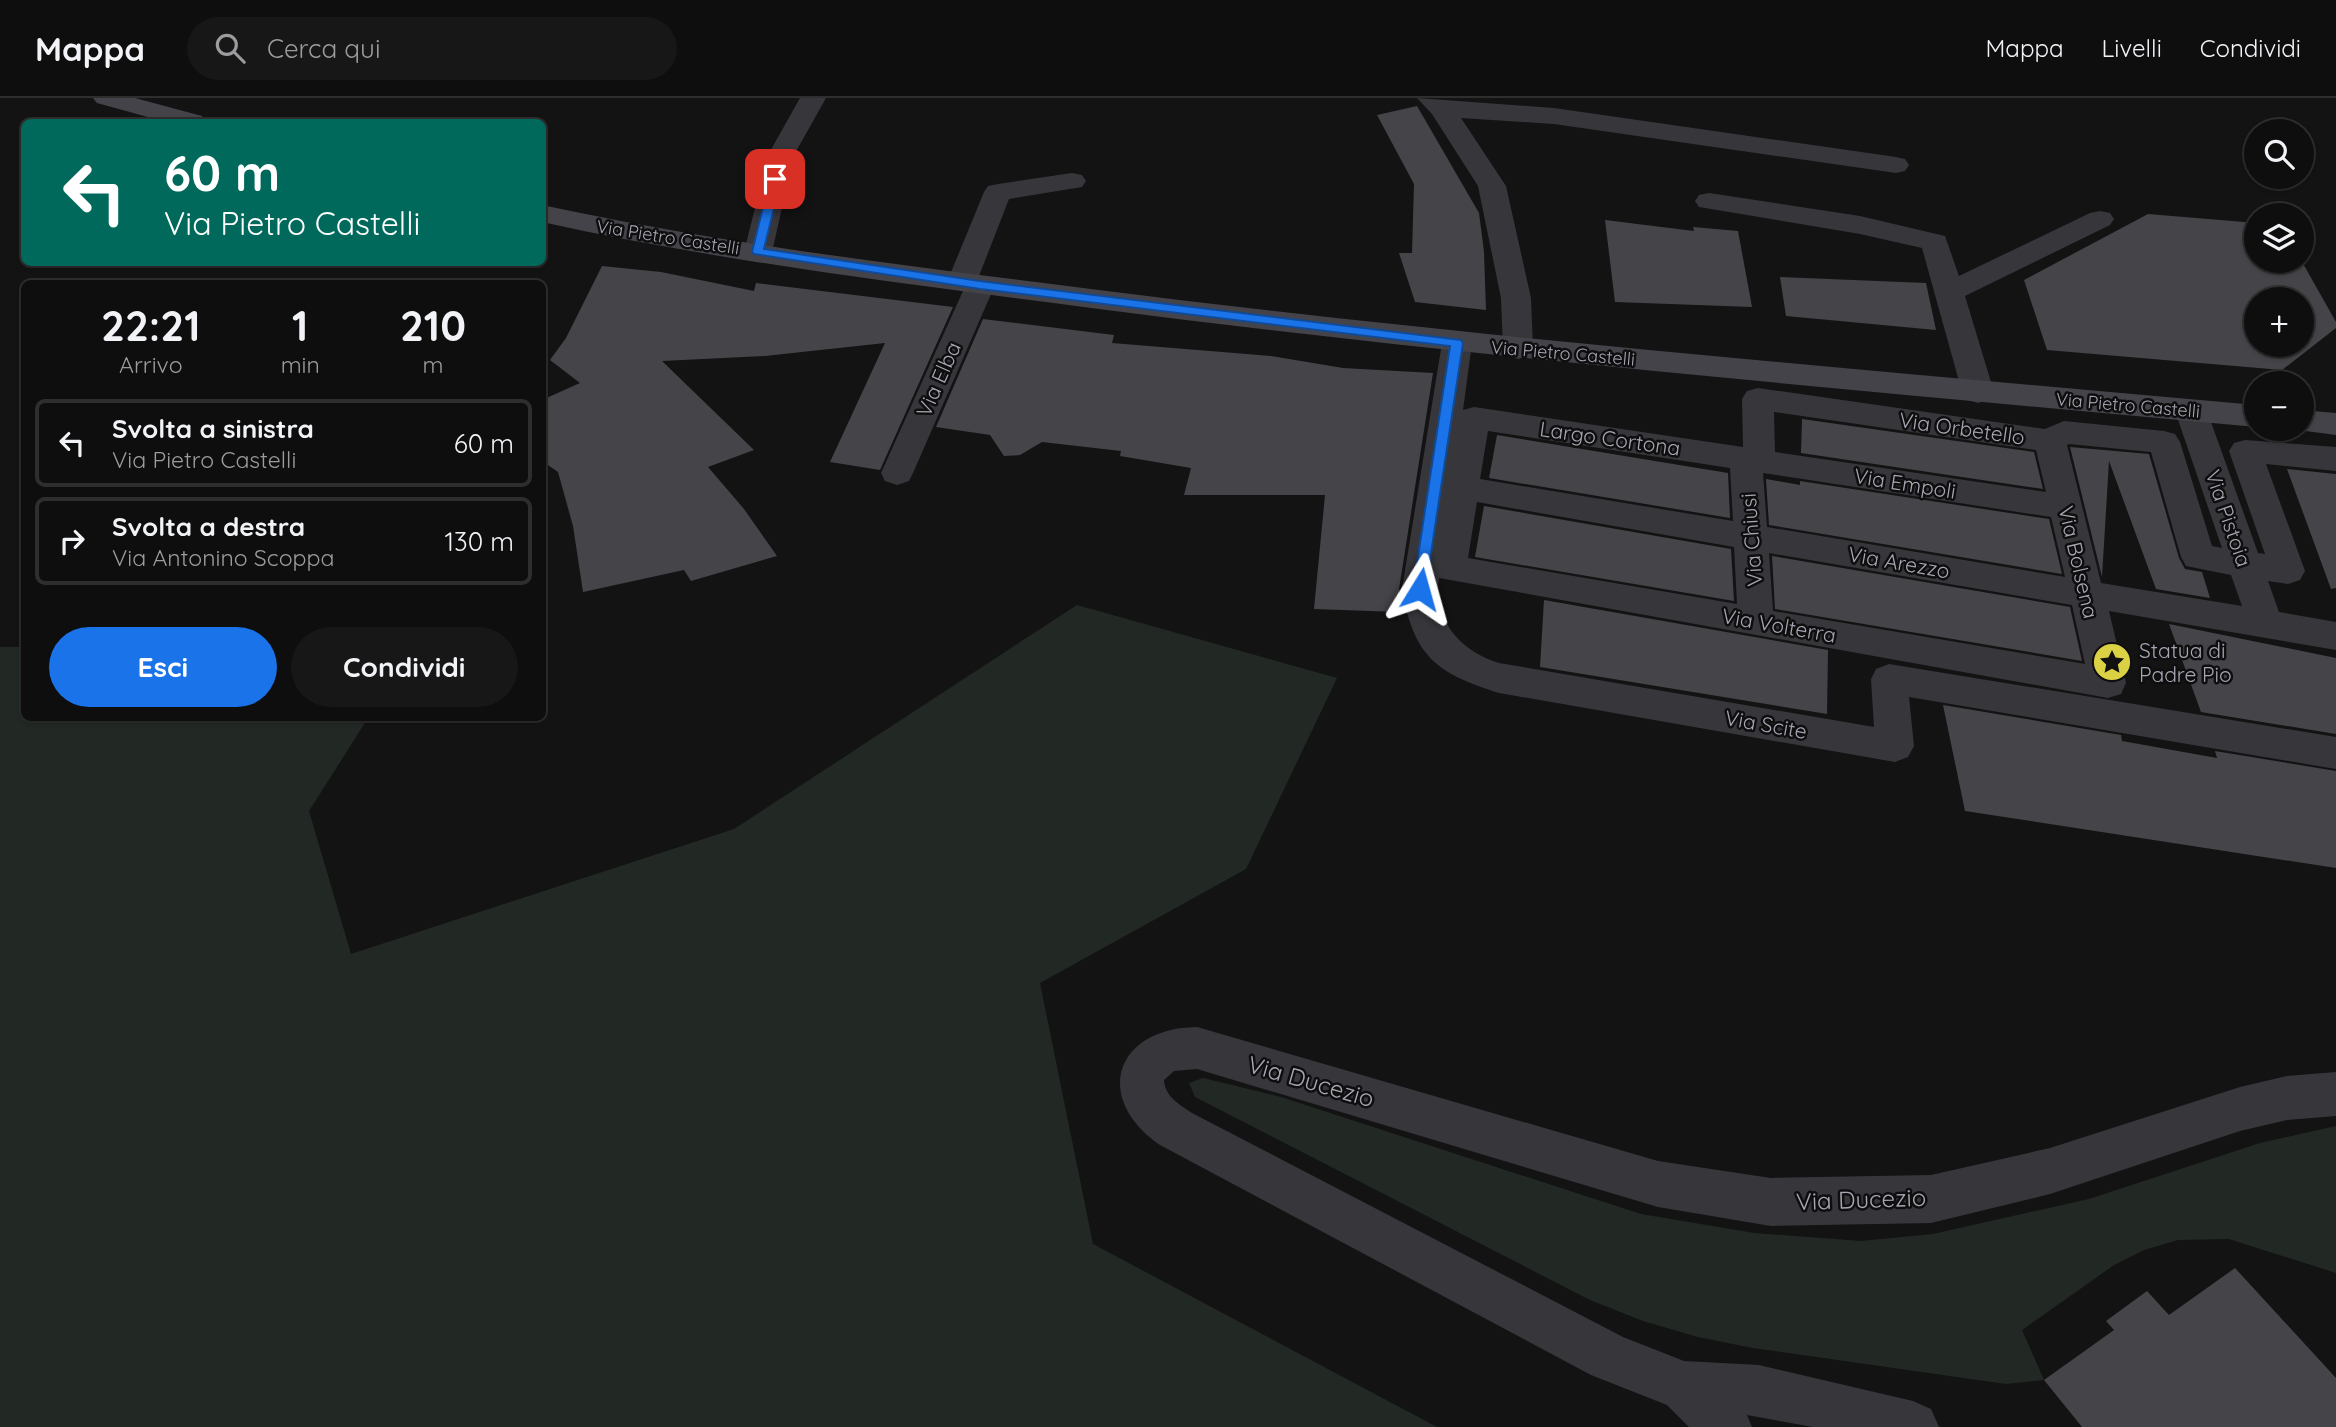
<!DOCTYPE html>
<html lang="it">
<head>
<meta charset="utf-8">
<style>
	:root { --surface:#0e0e0f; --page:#171718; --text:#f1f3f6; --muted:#9b9c9e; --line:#2e2e2f; --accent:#1a73e8 }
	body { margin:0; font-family:Quicksand,sans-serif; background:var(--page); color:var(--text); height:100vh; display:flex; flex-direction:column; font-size:26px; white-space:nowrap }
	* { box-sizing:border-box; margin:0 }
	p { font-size:23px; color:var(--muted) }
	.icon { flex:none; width:38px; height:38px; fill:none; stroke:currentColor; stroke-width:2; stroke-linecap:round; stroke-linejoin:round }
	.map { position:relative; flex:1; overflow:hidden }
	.panel { position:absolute; left:21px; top:182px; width:525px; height:441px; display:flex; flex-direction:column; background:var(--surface); border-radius:10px; box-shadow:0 2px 5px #0004,0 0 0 2px var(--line) }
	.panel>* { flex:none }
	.top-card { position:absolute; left:21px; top:21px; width:525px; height:147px; border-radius:10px; box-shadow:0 2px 5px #0004,0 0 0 2px var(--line); background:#00695c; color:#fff; overflow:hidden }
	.buttons { position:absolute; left:2244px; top:21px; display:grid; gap:14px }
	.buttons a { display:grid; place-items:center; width:70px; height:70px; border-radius:50%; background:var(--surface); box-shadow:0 2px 5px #0004,0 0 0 2px var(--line); font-size:35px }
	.pin { position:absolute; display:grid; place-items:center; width:60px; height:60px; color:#fff; margin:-30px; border-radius:14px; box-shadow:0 4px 10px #0006 }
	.me { position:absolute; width:77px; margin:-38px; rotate:8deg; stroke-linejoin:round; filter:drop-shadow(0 0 5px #0008) }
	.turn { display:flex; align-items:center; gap:24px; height:147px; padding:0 28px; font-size:32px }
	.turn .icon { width:91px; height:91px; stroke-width:2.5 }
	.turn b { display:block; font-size:49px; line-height:60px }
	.eta { display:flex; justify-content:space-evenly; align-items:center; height:119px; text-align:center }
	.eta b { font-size:42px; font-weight:700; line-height:49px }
	.action { display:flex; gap:14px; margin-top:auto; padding:14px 28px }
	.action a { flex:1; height:80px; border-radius:42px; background:var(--accent); color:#fff; font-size:28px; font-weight:700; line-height:80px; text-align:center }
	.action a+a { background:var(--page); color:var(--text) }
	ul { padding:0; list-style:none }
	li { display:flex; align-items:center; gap:21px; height:88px; margin:0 14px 10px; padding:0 14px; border:4px solid var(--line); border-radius:10px }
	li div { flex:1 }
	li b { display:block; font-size:26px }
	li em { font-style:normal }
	header { display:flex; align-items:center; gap:42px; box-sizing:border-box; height:98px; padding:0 35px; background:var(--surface); border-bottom:2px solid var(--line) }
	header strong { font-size:33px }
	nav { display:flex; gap:38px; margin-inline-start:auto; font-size:24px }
	.search { width:490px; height:63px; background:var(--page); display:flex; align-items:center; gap:18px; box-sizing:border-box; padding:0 24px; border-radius:38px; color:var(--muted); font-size:26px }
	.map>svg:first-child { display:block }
	.green { fill:#222925 }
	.building { fill:#454549; fill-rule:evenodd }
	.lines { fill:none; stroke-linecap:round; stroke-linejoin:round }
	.street { fill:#37363b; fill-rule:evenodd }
	.secondary { fill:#434349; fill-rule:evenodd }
	.route { fill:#1a73e8; stroke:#114b97; stroke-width:2 }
	.labels { text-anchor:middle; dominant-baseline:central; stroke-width:5; stroke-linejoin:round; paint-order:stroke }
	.far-street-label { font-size:18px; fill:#a6a7b3; stroke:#0e0e0f }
	.street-label { font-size:21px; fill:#a6a7b3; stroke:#0e0e0f }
	.poi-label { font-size:21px; fill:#a6a7b3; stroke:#0e0e0f; text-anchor:start }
	.near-street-label { font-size:24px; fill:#a6a7b3; stroke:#0e0e0f }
</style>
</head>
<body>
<header>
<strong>Mappa</strong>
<div class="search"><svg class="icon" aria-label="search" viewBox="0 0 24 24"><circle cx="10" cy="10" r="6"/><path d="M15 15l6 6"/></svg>Cerca qui</div>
<nav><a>Mappa</a><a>Livelli</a><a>Condividi</a></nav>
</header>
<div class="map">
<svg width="2336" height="1329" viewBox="0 0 2336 1329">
	<rect width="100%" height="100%" fill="#131314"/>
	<g class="green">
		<path d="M1077,507L1337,580L1246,771L1040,885L1093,1146L1437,1329H0V549H24V620H368L309,713L351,856L734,731Z"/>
		<path d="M1203,980L1281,999L1641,1116L1754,1135L1861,1143L1933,1136L2089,1101L2260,1045L2336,1028V1175L2229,1141L2178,1142L2144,1152L2114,1167L2022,1232L2044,1282L2006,1286L1753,1250L1698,1239L1643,1223L1590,1202L1195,999L1189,985Z"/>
	</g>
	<g class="building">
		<path d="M1417,8L1479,115L1484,154L1486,212L1415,204L1399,155H1412L1414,86L1377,17Z"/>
		<path d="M2148,116L2256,125V163L2301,162L2336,224V230L2282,272L2047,252L2024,182ZM2256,201H2301V247H2256Z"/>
		<path d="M1605,122L1694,133L1693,129L1738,133L1752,209L1615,204Z"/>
		<path d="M602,168L661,174L754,193L756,185L953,209L880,372L830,364L885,245L765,258L662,263L754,352L708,369L744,411L777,458L691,483L684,472L583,494L573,428L558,374L542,363V302L580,285L550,262L566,240Z"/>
		<path d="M1780,179L1926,185L1936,232L1786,218Z"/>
		<path d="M983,221L1114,237L1112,245L1271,258L1343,270L1433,275L1399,491V514L1314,511L1325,397H1184L1191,370L1120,358L1121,353L1042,344L1020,357L1004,358L990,337L936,329Z"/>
		<path d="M1802,321L2034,354L2043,391L1801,355Z"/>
		<path d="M1497,337L1728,375L1730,420L1489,380Z"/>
		<path d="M2070,349L2149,356L2179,460L2185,471L2202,474L2210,500L2156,491L2109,363L2102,479Z"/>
		<path d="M2287,371L2336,376V490L2331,491Z"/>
		<path d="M1766,381L1800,387V383L2049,421L2062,476L1769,427Z"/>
		<path d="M1484,408L1731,451L1734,503L1475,459Z"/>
		<path d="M1772,458L2070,509L2082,563L1775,511Z"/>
		<path d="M1544,502L1828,552L1827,616L1540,569Z"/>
		<path d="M2169,526L2336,560V636L2201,614Z"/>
		<path d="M1943,607L2121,637L2122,643L2217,660L2215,653L2336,673V770L1965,713Z"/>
		<path d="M2235,1170L2336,1280V1329H2082L2044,1282L2114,1232L2106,1223L2147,1193L2169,1217Z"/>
	</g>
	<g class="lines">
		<g class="street">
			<path d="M800,0H826L794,57L772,154L768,160L758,163L748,160L744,154L768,57Z"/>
			<path d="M1417,0L1554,10L1896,59L1905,61L1909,67L1905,73L1896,75L1554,26L1461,20L1506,88L1531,200L1533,251L1529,258L1518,261L1507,258L1503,251L1501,200L1478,88L1432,16Z"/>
			<path d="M1072,75L1082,77L1086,83L1082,89L1009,101L979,178L990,180L995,187L913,375L909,383L897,387L885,383L881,375L963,193L952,191L947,184L984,94L988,88L998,86Z"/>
			<path d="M1709,95L1860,118L1945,138L1959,178L2090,115L2100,113L2110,115L2114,121L2110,127L1965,198L1994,294L1989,302L1978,305L1967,302L1962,294L1922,150L1860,136L1699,109L1695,103L1699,97Z"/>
			<path d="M1457,235L1468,238L1472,245L1463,312L1474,309L1743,349L1742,301L1747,293L1758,290L2045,331L2064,323L2164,333L2175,336L2180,344L2212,448L2222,450L2175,313L2180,305L2191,302L2202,305L2207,313L2258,455L2265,456L2229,353L2234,345L2245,342L2336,349V373L2266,366L2305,473L2300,482L2288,486L2268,483L2279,514L2336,524V552L2109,513L2126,585L2121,596L2108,600L1439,480C1433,522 1460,553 1499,565L1874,629L1871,581L1876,571L1889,566L2336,639V671L1909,599L1914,648L1908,659L1895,664L1499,595C1436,575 1414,559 1402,491L1442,245L1446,238ZM1774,314L2036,352L2046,394L1775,354ZM1488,333L1730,370L1733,423L1480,381ZM2069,346L2151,354L2181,459L2186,468L2231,477L2242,508L2101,485L2067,347ZM1763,375L2051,419L2065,479L1767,429ZM1477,404L1734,449L1737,506L1468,460ZM1769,455L2072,507L2085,566L1773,513Z"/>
			<path d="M1197,929L1658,1063L1771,1080L1931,1077L2050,1050L2240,989L2287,978L2336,974V1018L2287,1022L2240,1033L2050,1096L1931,1125L1771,1128L1658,1109L1197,971L1174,973L1164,982C1165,999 1179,1006 1192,1015L1623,1239L1684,1263L1759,1267L1913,1303L1931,1311L1939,1329H1813L1747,1317L1752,1329H1689L1667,1307L1591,1277L1160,1047C1092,1000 1115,930 1197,929Z"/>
		</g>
		<g class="secondary">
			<path d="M93,0H135L202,18L206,24H166L97,5Z"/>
			<path d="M542,107C723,146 908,168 1091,191C1478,240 1867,272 2256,307V329C1867,293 1478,260 1091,210C908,186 723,164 542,124Z"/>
			<path d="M2301,312L2336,315V337L2290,331H2301Z"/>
		</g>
	</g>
	<path class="route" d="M775,77L781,81L764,151L980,183L1461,242L1463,245L1425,495L1420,497L1413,491L1450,248L980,191L754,156L752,154L770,81Z"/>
	<defs>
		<g id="sight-disc" transform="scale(2.0125)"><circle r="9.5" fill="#dbd144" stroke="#0e0e0f"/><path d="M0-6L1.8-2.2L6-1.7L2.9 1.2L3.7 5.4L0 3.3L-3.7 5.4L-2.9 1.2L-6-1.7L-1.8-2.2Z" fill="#111"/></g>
	</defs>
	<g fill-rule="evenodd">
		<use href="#sight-disc" x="2112" y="564"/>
	</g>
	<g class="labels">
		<g class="far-street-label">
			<text transform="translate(668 139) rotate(9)">Via Pietro Castelli</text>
			<text transform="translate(1563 255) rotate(5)">Via Pietro Castelli</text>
			<text transform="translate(2128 307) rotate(5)">Via Pietro Castelli</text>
		</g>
		<g class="street-label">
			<text transform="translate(938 281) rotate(-66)">Via Elba</text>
			<text transform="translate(1962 330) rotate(8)">Via Orbetello</text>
			<text transform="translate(1610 340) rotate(8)">Largo Cortona</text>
			<text transform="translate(1905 385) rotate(9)">Via Empoli</text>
			<text transform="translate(2229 420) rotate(71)">Via Pistoia</text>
			<text transform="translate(1751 442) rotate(-94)">Via Chiusi</text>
			<text transform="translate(1899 464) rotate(10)">Via Arezzo</text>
			<text transform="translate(2079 464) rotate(77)">Via Bolsena</text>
			<text transform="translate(1779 527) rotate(10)">Via Volterra</text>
			<text transform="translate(1766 626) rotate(10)">Via Scite</text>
		</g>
		<g class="poi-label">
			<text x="2139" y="552">Statua di<tspan x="2139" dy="24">Padre Pio</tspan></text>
		</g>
		<g class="near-street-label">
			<text transform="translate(1311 983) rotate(16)">Via Ducezio</text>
			<text transform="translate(1861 1101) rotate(-2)">Via Ducezio</text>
		</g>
	</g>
</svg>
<div class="buttons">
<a><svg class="icon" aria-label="search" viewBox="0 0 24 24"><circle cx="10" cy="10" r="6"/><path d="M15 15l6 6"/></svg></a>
<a><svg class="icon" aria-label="layers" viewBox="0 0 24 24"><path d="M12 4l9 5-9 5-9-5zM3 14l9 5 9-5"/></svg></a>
<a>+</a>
<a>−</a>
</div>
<div class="pin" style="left:775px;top:81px;background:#d93025"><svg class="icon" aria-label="arrive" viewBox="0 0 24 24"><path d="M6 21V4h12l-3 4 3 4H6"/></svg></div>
<svg class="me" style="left:1420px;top:491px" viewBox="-20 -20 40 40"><path d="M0-17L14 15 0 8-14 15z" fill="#1a73e8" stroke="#fff" stroke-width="4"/></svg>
<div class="top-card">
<div class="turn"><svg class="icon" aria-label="left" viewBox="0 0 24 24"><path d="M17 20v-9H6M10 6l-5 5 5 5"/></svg><div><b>60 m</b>Via Pietro Castelli</div></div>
</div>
<section class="panel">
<div class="eta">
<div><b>22:21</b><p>Arrivo</p></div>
<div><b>1</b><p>min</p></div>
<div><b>210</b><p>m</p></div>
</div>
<ul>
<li><svg class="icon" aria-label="left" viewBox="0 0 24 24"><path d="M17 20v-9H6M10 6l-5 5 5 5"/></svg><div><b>Svolta a sinistra</b><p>Via Pietro Castelli</p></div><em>60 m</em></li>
<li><svg class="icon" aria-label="right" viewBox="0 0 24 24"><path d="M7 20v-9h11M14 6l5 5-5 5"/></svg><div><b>Svolta a destra</b><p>Via Antonino Scoppa</p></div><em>130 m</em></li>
</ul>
<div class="action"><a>Esci</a><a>Condividi</a></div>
</section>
</div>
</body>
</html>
